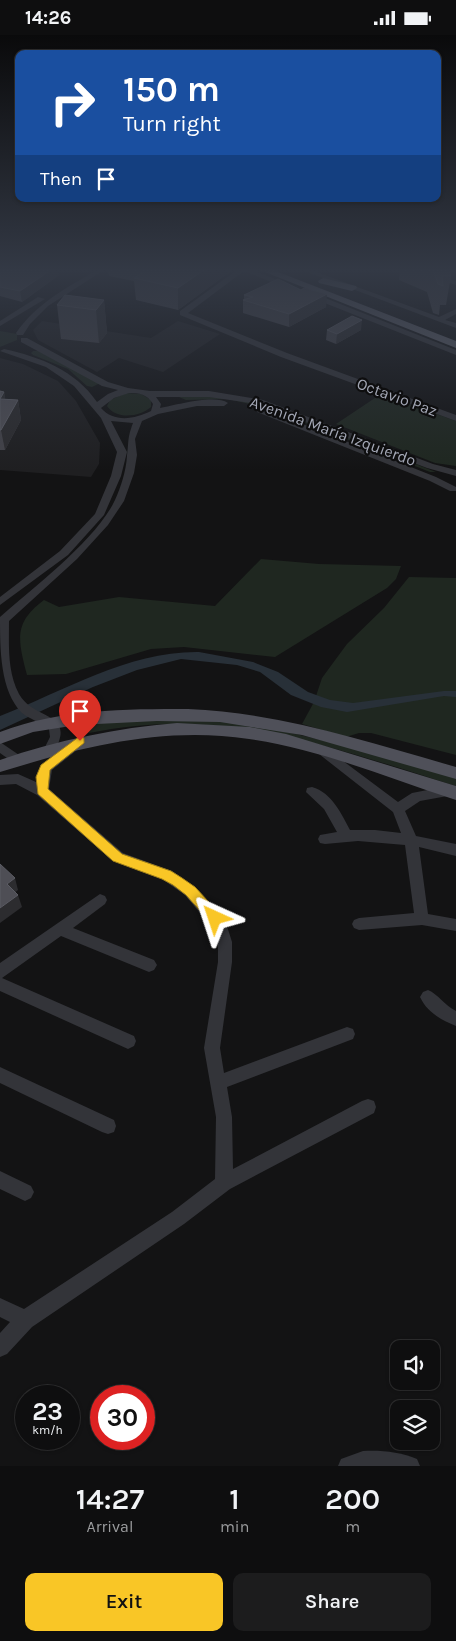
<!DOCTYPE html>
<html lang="en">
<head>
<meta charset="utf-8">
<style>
	:root { --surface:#0e0e0f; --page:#1c1c1d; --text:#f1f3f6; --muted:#9b9c9e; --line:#2e2e2f; --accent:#f9c626 }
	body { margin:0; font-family:Karla,sans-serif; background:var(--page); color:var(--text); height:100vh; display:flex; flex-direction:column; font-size:19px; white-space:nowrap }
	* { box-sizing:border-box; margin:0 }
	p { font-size:16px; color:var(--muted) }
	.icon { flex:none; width:28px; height:28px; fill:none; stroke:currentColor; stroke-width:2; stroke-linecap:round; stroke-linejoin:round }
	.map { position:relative; height:1431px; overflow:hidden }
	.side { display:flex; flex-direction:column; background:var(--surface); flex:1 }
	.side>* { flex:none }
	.guide { position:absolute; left:15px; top:15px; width:426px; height:152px; border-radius:10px; box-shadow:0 1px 4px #0004,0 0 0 1px var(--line); background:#1a4fa0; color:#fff; overflow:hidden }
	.fabs { position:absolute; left:390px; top:1305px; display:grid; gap:10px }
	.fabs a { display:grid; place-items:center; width:50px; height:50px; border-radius:10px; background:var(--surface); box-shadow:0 1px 4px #0004,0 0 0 1px var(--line); font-size:25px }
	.speed { position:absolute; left:15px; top:1350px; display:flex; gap:10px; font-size:25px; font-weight:700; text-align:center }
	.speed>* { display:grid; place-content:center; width:65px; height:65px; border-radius:50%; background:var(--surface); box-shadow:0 1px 4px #0004,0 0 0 1px var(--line); line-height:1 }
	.speed small { font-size:12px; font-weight:400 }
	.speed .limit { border:8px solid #d22; background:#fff; color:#111 }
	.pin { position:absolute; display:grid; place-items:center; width:42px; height:42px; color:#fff; margin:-51px -21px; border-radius:50% 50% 50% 0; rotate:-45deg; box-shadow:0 0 5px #0007 }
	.pin .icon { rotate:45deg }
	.me { position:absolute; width:55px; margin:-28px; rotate:318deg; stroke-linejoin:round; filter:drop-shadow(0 0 4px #0008) }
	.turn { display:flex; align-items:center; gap:18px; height:105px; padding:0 25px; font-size:22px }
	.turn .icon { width:65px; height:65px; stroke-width:2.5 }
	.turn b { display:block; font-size:35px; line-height:42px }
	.then { display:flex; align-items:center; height:48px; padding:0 25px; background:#0003; gap:10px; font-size:19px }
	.eta { display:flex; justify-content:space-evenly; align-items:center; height:85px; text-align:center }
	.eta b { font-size:30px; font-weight:600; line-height:35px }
	.button { display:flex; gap:10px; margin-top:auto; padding:10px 25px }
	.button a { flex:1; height:58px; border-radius:10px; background:var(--accent); color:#111; font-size:20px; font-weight:600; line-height:58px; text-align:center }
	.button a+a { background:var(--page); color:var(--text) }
	.status { display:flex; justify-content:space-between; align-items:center; height:35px; padding:0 25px; background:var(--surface); direction:ltr }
	.status svg { height:14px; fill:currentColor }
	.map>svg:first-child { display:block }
	.built { fill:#1f1f21 }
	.green { fill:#1f2720 }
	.water { fill:#283038 }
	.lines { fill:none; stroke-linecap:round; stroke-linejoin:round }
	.minor { fill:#333439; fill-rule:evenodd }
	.major { fill:#4f5059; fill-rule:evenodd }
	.highway { fill:#5f616b; fill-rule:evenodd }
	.wall { fill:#434349 }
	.shaded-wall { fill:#2c2c2f }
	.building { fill:#4e4e55; stroke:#5b5c64 }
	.route { fill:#f9c626; stroke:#a28119 }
	.labels { text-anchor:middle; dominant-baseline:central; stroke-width:4.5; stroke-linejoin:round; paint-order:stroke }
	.far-street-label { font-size:16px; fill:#a3a7b5; stroke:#0e0e0f }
</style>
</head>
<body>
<div class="status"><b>14:26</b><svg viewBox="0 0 49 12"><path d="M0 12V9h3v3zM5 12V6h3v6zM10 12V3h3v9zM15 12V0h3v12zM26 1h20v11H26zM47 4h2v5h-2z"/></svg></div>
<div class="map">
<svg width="456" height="1431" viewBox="0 0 456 1431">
	<rect width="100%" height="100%" fill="#131314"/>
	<g class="built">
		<path d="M42,286L151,303L178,286L220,299L163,337L119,323L97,337L38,305L33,295Z"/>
		<path d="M0,323L23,329L58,346L76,366L100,408L99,429L91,442L0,435Z"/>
	</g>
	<g class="green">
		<path d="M0,296L17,299V305L0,312Z"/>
		<path d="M33,316H40L100,348L92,352L87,351L68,334L33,320L31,318Z"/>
		<path d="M126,358L141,359L151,365V372C140,382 116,385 107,371L110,365Z"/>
		<path d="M182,358L231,362L262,369L436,437H430L267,373L228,364L186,365L179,362Z"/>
		<path d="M381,359L456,386V431L435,428L336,389Z"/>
		<path d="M261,524L319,529L401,531L396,544L387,553L275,622L184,612L151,614L66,639L27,640C18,605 13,588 44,565L59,572L119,562L215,571Z"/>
		<path d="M409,542L456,543V720L371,698H359L346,702L302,689L314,667L322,643L333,628L347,609L384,573Z"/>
		<path d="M188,684C280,687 368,719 456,743V751C331,712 222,670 89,698L86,693L88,690L96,688Z"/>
	</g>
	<path class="water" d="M199,617L253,627L278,637L308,657L330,665L353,668L444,656H456V662L444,661L347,677L321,672L291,660L260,637L237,630L181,624L137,635L93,652L0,695V681C64,656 129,616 199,617Z"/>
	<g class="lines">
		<g class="minor">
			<path d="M97,235H104L48,271L30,289L23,300H17L16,298C37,268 66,253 97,235Z"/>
			<path d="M237,235H252L293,251L286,253L244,236L188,278L287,318L456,380V386L281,322L180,280V276Z"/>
			<path d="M302,235H311L439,282L456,274V279L445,285L456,288V293Z"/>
			<path d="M409,235H418L456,246V250Z"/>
			<path d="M310,257L456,315V320L307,261L306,259Z"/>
			<path d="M38,262L45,264L0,291V286Z"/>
			<path d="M21,303H27L108,347L128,353L150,356H209L263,365L433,429L456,435V441L427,433L258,369L209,362H156L161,369L160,373C176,370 215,359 228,368L224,371H197L158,379L142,386L135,404L137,420L134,438L124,466L108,490L77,524L9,586C9,610 7,636 19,659C34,686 77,676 54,717H46L44,714L50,702L49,694C41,688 30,684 22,678C0,656 0,614 0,582C33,553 97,504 115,465C121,452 126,436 127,421C129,406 127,404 133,388L111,386L127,417L121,441L104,480L68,520L0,570V562L60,516L95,479L111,441L117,417L101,383L74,351L46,332L0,316L4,314C40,322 75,335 97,367L108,359L118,355L102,351L21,307ZM129,358C139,358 147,359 153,369L151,376C135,384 114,388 101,373L114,363Z"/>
			<path d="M260,372L436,442L456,452V456H450L430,446L257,377L256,375Z"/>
			<path d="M78,703L84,708L82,711L52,735L49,754L123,818L172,836L195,852L226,888L232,907V927L220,1013L224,1038L347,992L353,994L355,999L353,1004L227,1052L232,1082L233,1134L362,1066L368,1064L374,1066L376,1072L374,1078L230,1154L184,1189L32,1292L7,1319L0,1322V1298L10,1287L0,1282V1263L24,1274L172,1177L215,1144L216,1082L204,1013L218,927V907L214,895L185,860L162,844L113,826L37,760L16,749L0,750V740L18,739L36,747L38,738L48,724Z"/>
			<path d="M0,707L22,722L24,725L22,728H14L0,718Z"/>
			<path d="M323,711L398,767L412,758L448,751L453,752L454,756L453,760L420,766L405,776L416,801L456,809V821L419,812L428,879L456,884V896L422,890L359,895L354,893L352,889L354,885L359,883L414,878L405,810L358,806L325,809L320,808L318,804L320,800L337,797L324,774L306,757L307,753L312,752C332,758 341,778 350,795H375L401,798L393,777L319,719L317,716L319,713Z"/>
			<path d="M100,859L105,861L107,865L105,869L73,893L154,925L157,930L154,935L149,937L61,901L2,943L134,1001L136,1006L134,1011L128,1014L0,956V928Z"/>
			<path d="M428,955C438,959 444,970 456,976V991C441,985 427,977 420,962L423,957Z"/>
			<path d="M0,1032L114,1085L116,1091L114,1097L108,1099L102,1097L0,1048Z"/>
			<path d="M0,1136L31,1151L34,1157L31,1163L25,1166L0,1154Z"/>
			<path d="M363,1416C381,1415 401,1417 417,1424L420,1431H338L341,1424Z"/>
		</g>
		<g class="major">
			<path d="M188,674C281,678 368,707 456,732V744L302,700L220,687L157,686L77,690L33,697L0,709V697C60,674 125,674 188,674Z"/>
			<path d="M177,688L250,692L286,699L456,751V765C388,743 320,714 249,704C162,691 82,712 0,737V725C58,705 116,693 177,688Z"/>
		</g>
		<g class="highway">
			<path d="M260,235H273L456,306V313Z"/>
			<path d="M323,243L356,251L357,253L352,256L319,248L318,246Z"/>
		</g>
	</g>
	<g class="wall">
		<path d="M0,235L59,240L22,267L0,261Z"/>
		<path d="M108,235H231V236L178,275L136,265L134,246L109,241Z"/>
		<path d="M400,235H448L451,241L446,270H440L439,280L433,278L427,257L399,245Z"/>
		<path d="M244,260L326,272L289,292L243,278V265H244Z"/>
		<path d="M104,265L107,298L99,308L61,304L57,270Z"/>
		<path d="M327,295H361L336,309L326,305Z"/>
		<path d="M0,356L4,357L5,364L18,365L21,385L5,415H0Z"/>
	</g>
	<g class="shaded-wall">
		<path d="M51,235H58L59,240L22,267L20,256Z"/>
		<path d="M204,235H231V236L178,275V253Z"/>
		<path d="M327,259L326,272L289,292V279Z"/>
		<path d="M104,265L107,298L99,308L96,275Z"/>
		<path d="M362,285L361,295L336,309L337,299Z"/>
		<path d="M4,357L7,376L0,364Z"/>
		<path d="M18,365L21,385L5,415L1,395Z"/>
		<path d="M15,843L18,855L11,861L7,849Z"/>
		<path d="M18,860L22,872L0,888V873Z"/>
	</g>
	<g class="building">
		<path d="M0,235H51L20,256L0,252Z"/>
		<path d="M147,235H204L178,253L134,243Z"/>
		<path d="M433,235H448L451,241H442L443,251L438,249Z"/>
		<path d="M278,244L301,255L304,253L327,259L289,279L243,265L253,262L244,260Z"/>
		<path d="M65,260L104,265L96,275L57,270Z"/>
		<path d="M352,281L362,285L337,299L327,295Z"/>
		<path d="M0,356L4,357L0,364L18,365L1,395H0Z"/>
		<path d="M0,829L15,843L7,849L18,860L0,873Z"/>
	</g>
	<linearGradient id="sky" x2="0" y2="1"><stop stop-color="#0a0a0b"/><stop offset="0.54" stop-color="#333945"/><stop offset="1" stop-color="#333945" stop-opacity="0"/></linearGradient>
	<rect width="456" height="435" fill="url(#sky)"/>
	<path class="route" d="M80,701L84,703V708L50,735L48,754L122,819L171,836L182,843L195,852L220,879L221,883L220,887H210L186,860L173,850L162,844L113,826L38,759L36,742L41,730Z"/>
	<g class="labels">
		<g class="far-street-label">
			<text transform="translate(397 362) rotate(20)">Octavio Paz</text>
			<text transform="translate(333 396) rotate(20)">Avenida María Izquierdo</text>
		</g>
	</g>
</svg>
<div class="fabs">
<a><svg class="icon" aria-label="sound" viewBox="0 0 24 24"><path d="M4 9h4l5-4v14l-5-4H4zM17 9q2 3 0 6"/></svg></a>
<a><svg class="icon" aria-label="layers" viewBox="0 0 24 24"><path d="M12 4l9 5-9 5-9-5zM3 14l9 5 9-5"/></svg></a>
</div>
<div class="speed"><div>23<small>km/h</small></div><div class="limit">30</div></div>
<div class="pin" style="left:80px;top:706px;background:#d93025"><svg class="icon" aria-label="arrive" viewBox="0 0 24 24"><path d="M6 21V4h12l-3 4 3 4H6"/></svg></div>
<svg class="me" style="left:215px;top:883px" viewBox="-20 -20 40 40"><path d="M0-17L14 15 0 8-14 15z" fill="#f9c626" stroke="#fff" stroke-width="4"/></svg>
<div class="guide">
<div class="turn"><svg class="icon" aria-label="right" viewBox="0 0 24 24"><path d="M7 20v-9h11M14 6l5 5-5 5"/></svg><div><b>150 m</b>Turn right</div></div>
<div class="then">Then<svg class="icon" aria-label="arrive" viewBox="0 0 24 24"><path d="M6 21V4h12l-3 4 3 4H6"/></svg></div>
</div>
</div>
<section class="side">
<div class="eta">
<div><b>14:27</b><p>Arrival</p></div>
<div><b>1</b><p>min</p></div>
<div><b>200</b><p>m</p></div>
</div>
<div class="button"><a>Exit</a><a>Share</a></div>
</section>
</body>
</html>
